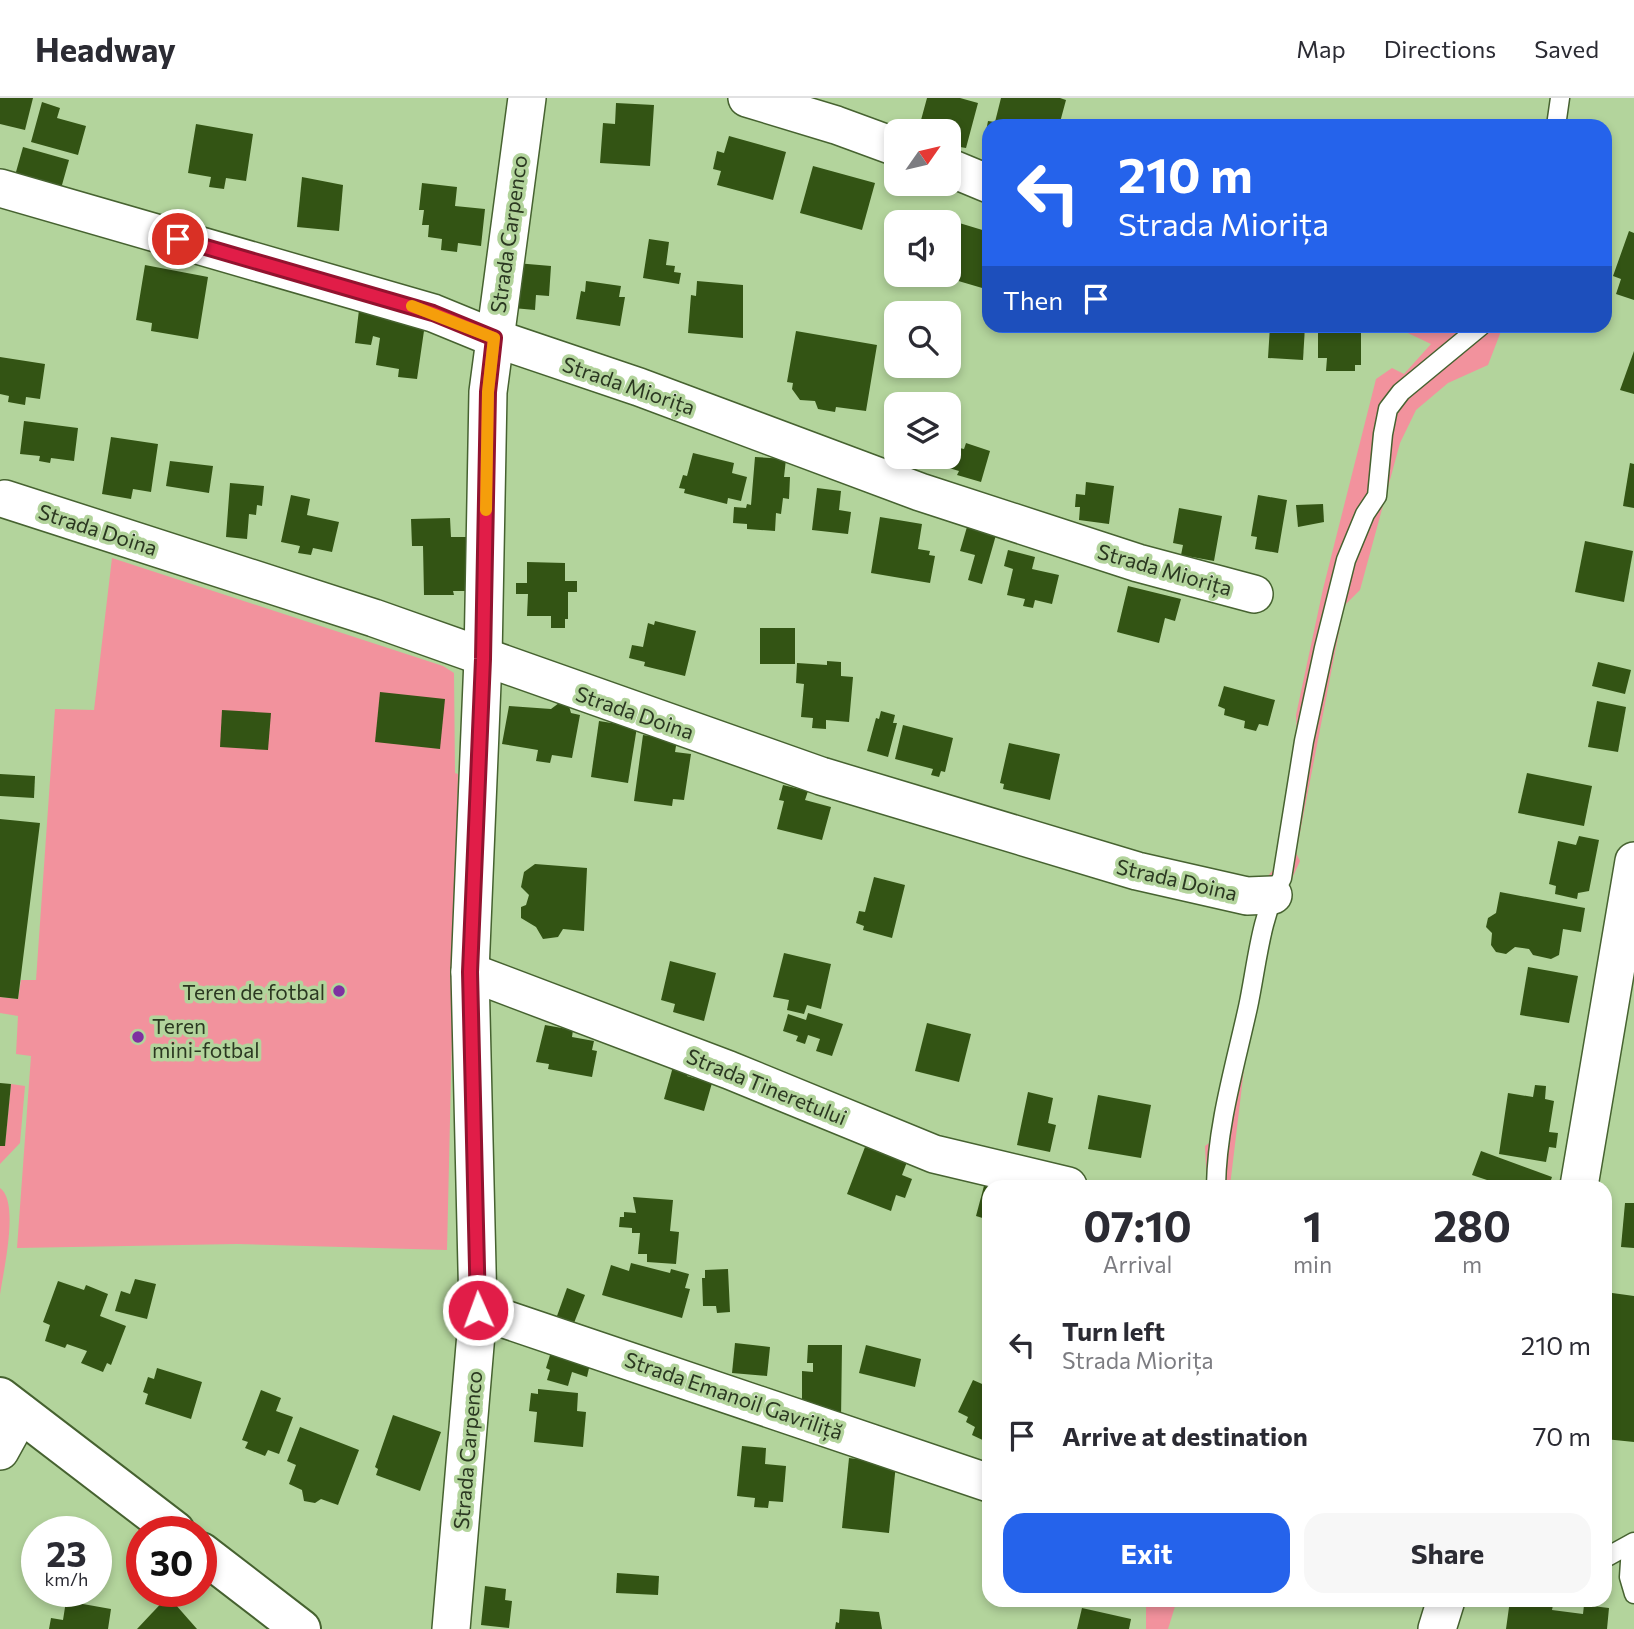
<!DOCTYPE html>
<html lang="en">
<head>
<meta charset="utf-8">
<style>
	:root { --surface:#fff; --page:#f7f7f7; --text:#2b2b33; --muted:#7c7c81; --line:#e1e1e2; --accent:#2563eb }
	body { margin:0; font-family:Commissioner,sans-serif; background:var(--page); color:var(--text); height:100vh; display:flex; flex-direction:column; font-size:26px; white-space:nowrap }
	* { box-sizing:border-box; margin:0 }
	p { font-size:23px; color:var(--muted) }
	.icon { flex:none; width:38px; height:38px; fill:none; stroke:currentColor; stroke-width:2; stroke-linecap:round; stroke-linejoin:round }
	.map { position:relative; flex:1; overflow:hidden }
	.panel { position:absolute; left:982px; top:1082px; width:630px; height:427px; display:flex; flex-direction:column; background:var(--surface); border-radius:21px; box-shadow:0 4px 10px #0003 }
	.panel>* { flex:none }
	.hud { position:absolute; left:982px; top:21px; width:630px; height:214px; border-radius:21px; box-shadow:0 4px 10px #0003; background:#2563eb; color:#fff; overflow:hidden }
	.needle { width:46px; rotate:56deg }
	.controls { position:absolute; left:884px; top:21px; display:grid; gap:14px }
	.controls a { display:grid; place-items:center; width:77px; height:77px; border-radius:14px; background:var(--surface); box-shadow:0 4px 10px #0003; font-size:35px }
	.speed { position:absolute; left:21px; top:1418px; display:flex; gap:14px; font-size:35px; font-weight:700; text-align:center }
	.speed>* { display:grid; place-content:center; width:91px; height:91px; border-radius:50%; background:var(--surface); box-shadow:0 4px 10px #0003; line-height:1 }
	.speed small { font-size:18px; font-weight:400 }
	.speed .limit { border:10px solid #d22; background:#fff; color:#111 }
	.pin { position:absolute; display:grid; place-items:center; width:60px; height:60px; color:#fff; margin:-30px; border:4px solid #fff; border-radius:50%; box-shadow:0 2px 7px #0007 }
	.me { position:absolute; width:77px; margin:-38px; rotate:358deg; stroke-linejoin:round; filter:drop-shadow(0 0 5px #0008) }
	.turn { display:flex; align-items:center; gap:24px; height:147px; padding:0 21px; font-size:32px }
	.turn .icon { width:91px; height:91px; stroke-width:2.5 }
	.turn b { display:block; font-size:49px; line-height:60px }
	.then { display:flex; align-items:center; height:66px; padding:0 21px; background:#0003; gap:14px; font-size:26px }
	.eta { display:flex; justify-content:space-evenly; align-items:center; height:119px; text-align:center }
	.eta b { font-size:42px; font-weight:700; line-height:49px }
	.button { display:flex; gap:14px; margin-top:auto; padding:14px 21px }
	.button a { flex:1; height:80px; border-radius:21px; background:var(--accent); color:#fff; font-size:28px; font-weight:700; line-height:80px; text-align:center }
	.button a+a { background:var(--page); color:var(--text) }
	ul { padding:0; list-style:none }
	li { display:flex; align-items:center; gap:21px; height:91px; padding:0 21px }
	li div { flex:1 }
	li b { display:block; font-size:26px }
	li em { font-style:normal }
	header { display:flex; align-items:center; gap:42px; box-sizing:border-box; height:98px; padding:0 35px; background:var(--surface); border-bottom:2px solid var(--line) }
	header strong { font-size:33px }
	nav { display:flex; gap:38px; margin-inline-start:auto; font-size:24px }
	.map>svg:first-child { display:block }
	.green { fill:#f2929d }
	.building { fill:#335414 }
	.lines { fill:none; stroke-linecap:round; stroke-linejoin:round }
	.lane-casing { stroke:#466230; stroke-width:21 }
	.street-casing { stroke:#466230; stroke-width:40 }
	.secondary-casing { stroke:#466230; stroke-width:42 }
	.lane { stroke:#fff; stroke-width:18 }
	.street { stroke:#fff; stroke-width:37 }
	.secondary { stroke:#fff; stroke-width:38 }
	.route-casing { stroke:#92132f; stroke-width:18 }
	.route { stroke:#e11d48; stroke-width:12 }
	.slow { stroke:#f59e0b; stroke-width:12 }
	.poi-dot { fill:#7e30a1; stroke:#b3d49c; stroke-width:2.5 }
	.labels { text-anchor:middle; dominant-baseline:central; stroke-width:7; stroke-linejoin:round; paint-order:stroke }
	.street-label { font-size:21px; fill:#2b3821; stroke:#b3d49c }
	.poi-label { font-size:21px; fill:#2b3821; stroke:#b3d49c; text-anchor:end }
</style>
</head>
<body>
<header>
<strong>Headway</strong>
<nav><a>Map</a><a>Directions</a><a>Saved</a></nav>
</header>
<div class="map">
<svg width="1634" height="1531" viewBox="0 0 1634 1531">
	<rect width="100%" height="100%" fill="#b3d49c"/>
	<g class="green">
		<path d="M1393,228H1503L1488,267L1448,285L1416,312L1400,345L1360,492L1344,508L1296,755L1300,763L1272,824L1247,946L1230,1088H1207L1205,1048L1212,1043L1257,819L1244,804L1276,769L1299,683L1296,617L1323,491L1376,281L1392,270L1404,276L1431,246Z"/>
		<path d="M112,460L443,568L454,575L455,675L458,676L447,1152L237,1146L17,1150L31,958L16,956L18,918L0,915V899L18,901L21,882H36L55,611L94,612Z"/>
		<path d="M11,986L25,988L20,1045L0,1066V1048H5Z"/>
		<path d="M0,1090C20,1104 3,1174 0,1197Z"/>
		<path d="M1146,1502H1177L1168,1531H1146Z"/>
	</g>
	<g class="building">
		<path d="M0,0H33L25,32L0,26Z"/>
		<path d="M927,0H960L978,5L966,50L948,47V33H918Z"/>
		<path d="M1001,0H1060L1066,2L1059,28H989V39L985,38L988,23L995,24Z"/>
		<path d="M42,4L60,10L57,20L86,28L78,57L31,44Z"/>
		<path d="M616,5L654,7L650,68L600,65L603,25L615,26Z"/>
		<path d="M196,26L253,36L246,83L226,80L224,91L209,89L211,79L188,75Z"/>
		<path d="M729,38L786,54L773,102L717,87L721,73L713,71L717,53L724,55Z"/>
		<path d="M23,49L69,62L60,94L14,81Z"/>
		<path d="M813,68L875,85L862,132L800,115Z"/>
		<path d="M302,79L343,87L339,133L297,129Z"/>
		<path d="M422,85L457,89L455,108L485,111L481,148L458,145L457,154L441,152L442,141L428,139L429,127H422L424,112H419Z"/>
		<path d="M956,124L989,134V192L938,177H948V150Z"/>
		<path d="M1629,133L1634,135V202L1616,196L1621,181L1613,178Z"/>
		<path d="M649,141L669,144L666,167L675,168L674,174L681,175L679,186L643,180Z"/>
		<path d="M516,165L551,168L549,198L536,197L535,212L513,210Z"/>
		<path d="M145,167L208,179L198,241L151,233L152,225L136,222Z"/>
		<path d="M586,183L621,188L619,199H625L620,228L576,221L581,193L585,194Z"/>
		<path d="M697,183L743,187V240L688,235L691,197L696,198Z"/>
		<path d="M359,212L425,226L417,281L398,279L399,271L376,267L380,240L373,238L371,247L355,245Z"/>
		<path d="M1270,228H1305L1303,262L1268,260Z"/>
		<path d="M796,233L877,247L866,313L836,309L835,314L818,311L815,303L800,302L792,291L793,285L787,284Z"/>
		<path d="M1318,234H1361V267H1355V273H1326L1327,260H1318Z"/>
		<path d="M1634,253V296L1620,292Z"/>
		<path d="M0,259L45,266L40,301L26,299L25,307L8,304L9,298L0,296Z"/>
		<path d="M24,323L78,330L74,363L51,360L50,365L39,363L40,358L20,356Z"/>
		<path d="M111,339L158,346L151,394L133,391L131,401L102,396Z"/>
		<path d="M966,345L990,353L981,384L957,377L959,373L949,370L955,349L964,351Z"/>
		<path d="M693,355L734,365L732,375L747,379L741,403L728,400L727,406L684,395L685,391L679,390L683,377L687,378Z"/>
		<path d="M755,359L786,361L784,379H790L789,401L783,400L781,416L776,415L775,433L747,431V426L733,425L734,409L746,410L747,406L751,407Z"/>
		<path d="M170,363L213,368L209,395L166,388Z"/>
		<path d="M1630,365L1634,366V410L1623,408Z"/>
		<path d="M1086,384L1114,388L1109,426L1079,422L1080,409H1075L1076,396L1085,397Z"/>
		<path d="M230,385L264,388L262,408L257,407L256,417L249,416L247,441L226,439Z"/>
		<path d="M817,390L841,393L839,412L851,414L848,436L812,432Z"/>
		<path d="M291,397L310,401L307,417L339,424L332,454L313,450L311,457L298,455L300,448L281,444Z"/>
		<path d="M1258,397L1287,402L1278,455L1255,451L1257,439L1251,438Z"/>
		<path d="M1323,406L1324,424L1298,429L1296,407Z"/>
		<path d="M1179,410L1222,418L1214,463L1181,457L1183,447L1173,445Z"/>
		<path d="M880,419L922,426L918,451L930,453L929,457L935,458L930,485L871,475Z"/>
		<path d="M450,420L451,439H474L469,493H453L454,497H424L423,448H412L411,421Z"/>
		<path d="M969,422L998,430L982,486L968,482L975,457L960,453Z"/>
		<path d="M1585,443L1633,453L1624,504L1575,494Z"/>
		<path d="M1008,452L1035,459L1032,471L1059,477L1052,506L1035,502L1033,510L1023,508L1025,501L1007,497L1013,471L1004,468Z"/>
		<path d="M527,464L565,465V483H577V494H568V521H565V530H551V518H527L528,496H516V485H527Z"/>
		<path d="M1128,488L1181,501L1175,523L1165,520L1159,545L1117,534Z"/>
		<path d="M655,523L696,533L685,578L644,568L645,564L629,560L632,547L643,549L648,525L654,527Z"/>
		<rect x="760" y="530" width="35" height="36"/>
		<path d="M827,563L841,564V578L853,579L849,624L826,622V631L812,630L813,620L801,619L804,586L796,585L797,565L827,567Z"/>
		<path d="M1598,564L1631,572L1625,596L1592,588Z"/>
		<path d="M1224,588L1275,602L1268,628L1259,626L1256,633L1244,630L1245,623L1224,617L1225,611L1218,608Z"/>
		<path d="M380,594L445,601L440,651L375,644Z"/>
		<path d="M1597,603L1626,609L1618,654L1588,649Z"/>
		<path d="M559,605L569,608L571,615L580,617L572,660L552,657L550,665L536,663L538,652L502,646L509,608L551,611Z"/>
		<path d="M222,612L271,615L268,652L220,649Z"/>
		<path d="M881,613L895,617L893,625H897L888,659L867,653L876,620L879,621Z"/>
		<path d="M599,623L637,629L628,685L591,679Z"/>
		<path d="M903,627L953,640L945,674L941,673L939,679L931,677L933,671L895,661Z"/>
		<path d="M643,637L677,642L675,654L691,656L684,702L673,701L672,708L634,703Z"/>
		<path d="M1009,645L1060,656L1050,702L1003,691L1004,686L1000,685Z"/>
		<path d="M1527,675L1592,688L1584,728L1518,715Z"/>
		<path d="M0,676L35,678L34,700L0,698Z"/>
		<path d="M783,687L808,693L805,702L831,709L822,742L777,731L784,703L779,702Z"/>
		<path d="M0,721L40,725L18,901L0,899Z"/>
		<path d="M1579,738L1599,742L1589,793L1578,795L1577,801L1555,796L1556,788L1549,786L1558,743L1576,747Z"/>
		<path d="M535,766L587,770L584,833L563,831L558,839L543,841L536,829L521,820V809L526,807L529,797L521,789L524,774Z"/>
		<path d="M874,779L905,787L892,840L863,832L864,828L856,825L859,813L865,814Z"/>
		<path d="M1500,794L1585,810L1581,834L1563,831L1559,857L1551,861L1533,857L1529,851L1515,849L1506,856L1496,854L1491,847L1492,835L1486,829L1488,820L1496,815Z"/>
		<path d="M784,855L831,866L821,911L807,907L804,916L787,912L789,902L773,899Z"/>
		<path d="M670,863L716,875L704,923L673,914L675,906L661,902Z"/>
		<path d="M1528,869L1578,878L1569,925L1520,917Z"/>
		<path d="M808,915L843,926L832,958L816,953L820,941L808,937L805,946L796,943L798,938L783,933L788,916L806,922Z"/>
		<path d="M927,925L971,936L959,984L915,973Z"/>
		<path d="M545,927L573,932L572,939L594,943L592,952L597,953L592,979L548,971L549,966L536,964Z"/>
		<path d="M674,965L690,970L687,978L712,985L704,1013L664,1001Z"/>
		<path d="M0,985L11,986L5,1048H0Z"/>
		<path d="M1535,987L1546,988L1545,1001L1554,1003L1549,1034L1558,1035L1556,1050L1549,1049L1546,1064L1499,1056L1508,995L1533,999Z"/>
		<path d="M1028,994L1053,1000L1048,1025L1056,1027L1050,1054L1017,1047Z"/>
		<path d="M1098,997L1151,1007L1141,1060L1088,1051Z"/>
		<path d="M865,1049L907,1064L902,1077L912,1081L905,1100L896,1097L891,1113L847,1096Z"/>
		<path d="M1481,1053L1552,1079L1549,1088H1505L1472,1077Z"/>
		<path d="M985,1084L997,1088H989V1122L976,1118Z"/>
		<path d="M633,1099L673,1102L670,1133L679,1134L676,1166L647,1164V1156H638L640,1135H632V1130L619,1129L620,1119H624V1114L636,1115Z"/>
		<path d="M1625,1105H1634V1150L1621,1149Z"/>
		<path d="M631,1165L670,1175L671,1171L689,1176L685,1190L690,1191L682,1220L602,1197L611,1167L629,1173Z"/>
		<path d="M728,1171L730,1214L717,1215L716,1208H703L702,1180H705V1172Z"/>
		<path d="M135,1181L156,1186L147,1221L115,1213L121,1193L130,1196Z"/>
		<path d="M58,1183L84,1192L86,1187L108,1196L100,1218L126,1228L111,1267L107,1265L103,1274L81,1265L87,1253L67,1246L65,1250L45,1243L50,1227L43,1224Z"/>
		<path d="M567,1190L585,1197L574,1225L557,1218Z"/>
		<path d="M1605,1194L1634,1198V1344L1605,1341Z"/>
		<path d="M735,1245L770,1249L767,1278L732,1275Z"/>
		<path d="M808,1247H842L841,1322L802,1315V1273L813,1274V1265H807Z"/>
		<path d="M866,1247L921,1261L915,1289L859,1275Z"/>
		<path d="M551,1254L590,1266L587,1279L572,1274L568,1288L547,1282L550,1272L546,1270Z"/>
		<path d="M157,1270L202,1284L191,1321L145,1306L148,1296L143,1294L148,1279L154,1281Z"/>
		<path d="M973,1282L989,1289V1345L972,1337L975,1329L966,1324L968,1319L958,1314Z"/>
		<path d="M538,1291L578,1295L577,1313L586,1314L583,1349L534,1344L537,1314L529,1313L531,1295L538,1296Z"/>
		<path d="M261,1292L281,1300L276,1313L293,1319L279,1356L268,1352L265,1358L245,1350L248,1344L242,1342Z"/>
		<path d="M393,1317L441,1334L420,1393L376,1377L378,1371L375,1369Z"/>
		<path d="M300,1329L359,1352L338,1407L321,1401L315,1405L304,1403L302,1392L289,1386L296,1367L287,1363Z"/>
		<path d="M742,1348L766,1350L765,1366L786,1368L783,1404L769,1403L768,1410L754,1409L755,1400L737,1398Z"/>
		<path d="M849,1360L896,1366L889,1435L842,1430Z"/>
		<path d="M617,1475L659,1478L658,1497L616,1495Z"/>
		<path d="M485,1488L506,1491L505,1502L512,1503L509,1530L481,1527Z"/>
		<path d="M168,1498L197,1531H137Z"/>
		<path d="M1510,1502H1554L1552,1512L1583,1516L1584,1507L1609,1510L1607,1531H1506Z"/>
		<path d="M66,1503L111,1511L108,1531H49L51,1520L63,1522Z"/>
		<path d="M1082,1510L1131,1521L1129,1531H1077Z"/>
		<path d="M840,1511L879,1514L882,1531H835L836,1524L839,1525Z"/>
	</g>
	<g class="lines">
		<g class="lane-casing">
			<g id="lane">
				<path d="M1556,28L1560,0"/>
				<path d="M1216,1088C1217,1028 1235,968 1248,909C1257,867 1260,819 1282,780L1304,643L1324,550L1346,462L1365,416L1377,398L1383,336L1388,311L1401,294L1481,228"/>
				<path d="M1631,1448L1629,1479L1634,1496"/>
				<path d="M1605,1460L1634,1444"/>
			</g>
		</g>
		<g class="street-casing">
			<g id="street">
				<path d="M747,0L836,27L896,49"/>
				<path d="M948,69L989,86"/>
				<path d="M0,90L433,215L494,240L639,289L920,394L1138,465L1254,496"/>
				<path d="M5,401L374,520L821,678L1137,773L1247,798L1273,797"/>
				<path d="M470,874L729,972L934,1056L1068,1088"/>
				<path d="M1579,1088L1634,763"/>
				<path d="M478,1212L989,1385"/>
				<path d="M0,1353L21,1315"/>
				<path d="M451,1531L478,1212L470,874L483,561L488,294L527,0"/>
				<path d="M1437,1531L1446,1502"/>
			</g>
		</g>
		<g class="secondary-casing">
			<g id="secondary">
				<path d="M0,1299L175,1433"/>
				<path d="M201,1454L301,1531"/>
			</g>
		</g>
		<use href="#lane" class="lane"/>
		<use href="#street" class="street"/>
		<use href="#secondary" class="secondary"/>
	</g>
	<g class="lines">
		<g class="route-casing">
			<path id="route" d="M178,141L433,215L494,240L488,294L483,561L470,874L478,1212"/>
		</g>
		<use href="#route" class="route"/>
		<path class="slow" d="M412,208L494,240L488,294L486,412"/>
	</g>
	<g class="poi-dot">
		<circle cx="339" cy="893" r="7"/>
		<circle cx="138" cy="939" r="7"/>
	</g>
	<g class="labels">
		<g class="street-label">
			<text transform="translate(508 136) rotate(-82)">Strada Carpenco</text>
			<text transform="translate(629 287) rotate(19)">Strada Miorița</text>
			<text transform="translate(98 431) rotate(18)">Strada Doina</text>
			<text transform="translate(1165 471) rotate(16)">Strada Miorița</text>
			<text transform="translate(635 614) rotate(19)">Strada Doina</text>
			<text transform="translate(1177 781) rotate(13)">Strada Doina</text>
			<text transform="translate(767 988) rotate(22)">Strada Tineretului</text>
			<text transform="translate(734 1297) rotate(19)">Strada Emanoil Gavriliță</text>
			<text transform="translate(467 1352) rotate(-85)">Strada Carpenco</text>
		</g>
		<g class="poi-label">
			<text x="325" y="893">Teren de fotbal</text>
			<text x="152" y="927" text-anchor="start">Teren<tspan x="152" dy="24">mini-fotbal</tspan></text>
		</g>
	</g>
</svg>
<div class="controls">
<a><svg class="needle" viewBox="-14 -14 28 28"><path d="M0-13l5 13h-10z" fill="#e53935"/><path d="M0 13l5-13h-10z" fill="#7c7c81"/></svg></a>
<a><svg class="icon" aria-label="sound" viewBox="0 0 24 24"><path d="M4 9h4l5-4v14l-5-4H4zM17 9q2 3 0 6"/></svg></a>
<a><svg class="icon" aria-label="search" viewBox="0 0 24 24"><circle cx="10" cy="10" r="6"/><path d="M15 15l6 6"/></svg></a>
<a><svg class="icon" aria-label="layers" viewBox="0 0 24 24"><path d="M12 4l9 5-9 5-9-5zM3 14l9 5 9-5"/></svg></a>
</div>
<div class="speed"><div>23<small>km/h</small></div><div class="limit">30</div></div>
<div class="pin" style="left:178px;top:141px;background:#d93025"><svg class="icon" aria-label="arrive" viewBox="0 0 24 24"><path d="M6 21V4h12l-3 4 3 4H6"/></svg></div>
<svg class="me" style="left:478px;top:1212px" viewBox="-20 -20 40 40"><circle r="17" fill="#e11d48" stroke="#fff" stroke-width="3"/><path d="M0-11L8 9 0 5-8 9z" fill="#fff"/></svg>
<div class="hud">
<div class="turn"><svg class="icon" aria-label="left" viewBox="0 0 24 24"><path d="M17 20v-9H6M10 6l-5 5 5 5"/></svg><div><b>210 m</b>Strada Miorița</div></div>
<div class="then">Then<svg class="icon" aria-label="arrive" viewBox="0 0 24 24"><path d="M6 21V4h12l-3 4 3 4H6"/></svg></div>
</div>
<section class="panel">
<div class="eta">
<div><b>07:10</b><p>Arrival</p></div>
<div><b>1</b><p>min</p></div>
<div><b>280</b><p>m</p></div>
</div>
<ul>
<li><svg class="icon" aria-label="left" viewBox="0 0 24 24"><path d="M17 20v-9H6M10 6l-5 5 5 5"/></svg><div><b>Turn left</b><p>Strada Miorița</p></div><em>210 m</em></li>
<li><svg class="icon" aria-label="arrive" viewBox="0 0 24 24"><path d="M6 21V4h12l-3 4 3 4H6"/></svg><div><b>Arrive at destination</b></div><em>70 m</em></li>
</ul>
<div class="button"><a>Exit</a><a>Share</a></div>
</section>
</div>
</body>
</html>
